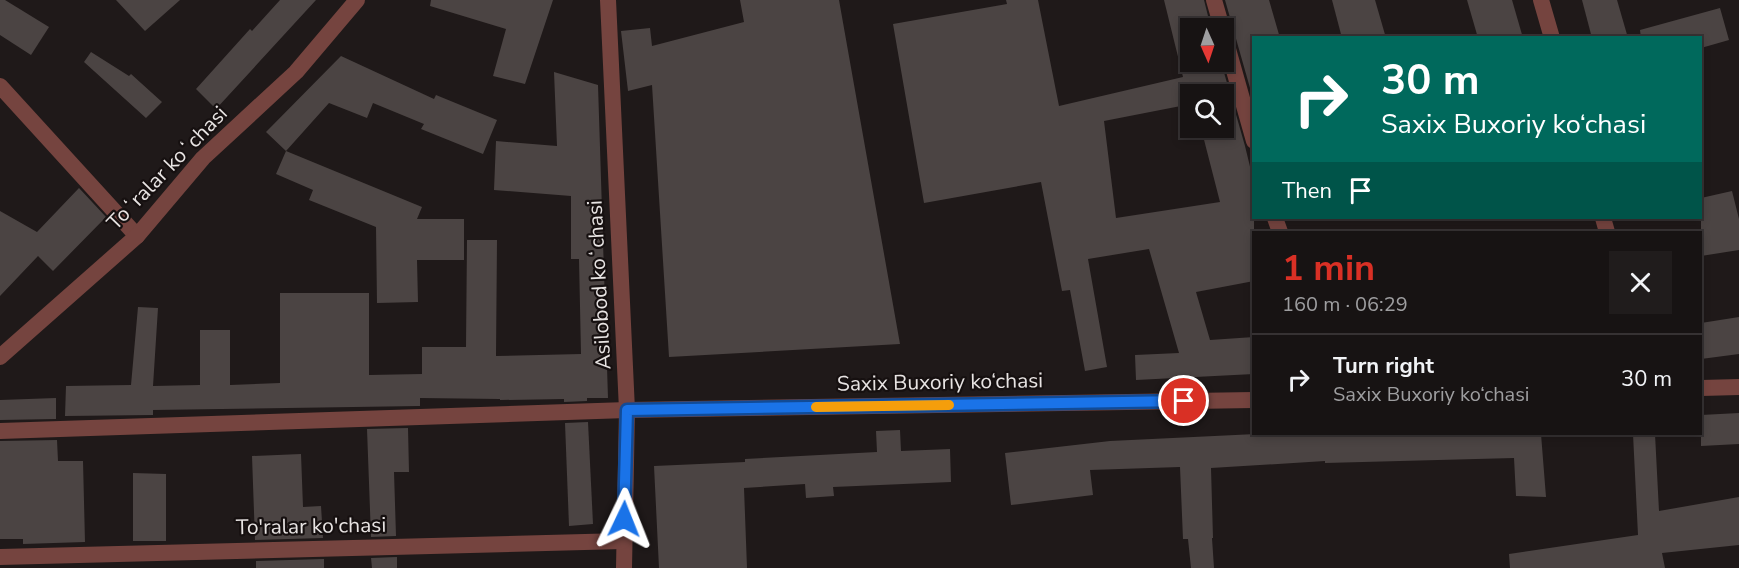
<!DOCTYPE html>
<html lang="en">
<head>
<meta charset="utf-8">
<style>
	:root { --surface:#171313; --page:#201c1c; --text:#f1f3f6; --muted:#9e9ea0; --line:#363233; --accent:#d93025 }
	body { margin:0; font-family:"Nunito Sans",sans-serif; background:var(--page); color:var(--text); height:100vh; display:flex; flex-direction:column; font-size:22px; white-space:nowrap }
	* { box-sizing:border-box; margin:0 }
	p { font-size:20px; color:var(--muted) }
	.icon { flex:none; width:33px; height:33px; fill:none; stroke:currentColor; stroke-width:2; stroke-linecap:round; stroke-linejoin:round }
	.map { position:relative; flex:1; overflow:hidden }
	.drawer { position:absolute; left:1252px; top:231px; width:450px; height:204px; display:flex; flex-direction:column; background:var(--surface); border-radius:0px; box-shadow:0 3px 9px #0003,0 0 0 2px var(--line) }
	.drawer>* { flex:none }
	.banner { position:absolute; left:1252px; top:36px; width:450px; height:183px; border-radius:0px; box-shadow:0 3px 9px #0003,0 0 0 2px var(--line); background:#00695c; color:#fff; overflow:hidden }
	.needle { width:39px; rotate:177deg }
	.fabs { position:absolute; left:1180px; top:18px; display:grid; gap:12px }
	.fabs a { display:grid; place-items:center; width:54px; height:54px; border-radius:0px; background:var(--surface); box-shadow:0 3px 9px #0003,0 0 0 2px var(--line); font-size:30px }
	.pin { position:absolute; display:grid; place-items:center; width:51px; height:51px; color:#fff; margin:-26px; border:3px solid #fff; border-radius:50%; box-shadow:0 2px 6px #0007 }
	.me { position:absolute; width:66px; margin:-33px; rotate:2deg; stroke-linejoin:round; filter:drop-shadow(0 0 4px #0008) }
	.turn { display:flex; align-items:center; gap:21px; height:126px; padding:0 30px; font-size:27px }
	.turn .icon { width:78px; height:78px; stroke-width:2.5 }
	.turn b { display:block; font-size:42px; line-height:51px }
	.then { display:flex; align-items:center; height:57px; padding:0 30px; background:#0003; gap:12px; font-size:22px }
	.round { display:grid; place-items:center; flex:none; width:63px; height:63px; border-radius:0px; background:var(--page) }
	.headline { display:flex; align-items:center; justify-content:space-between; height:102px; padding:0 30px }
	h1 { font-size:36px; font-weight:700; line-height:45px; color:var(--accent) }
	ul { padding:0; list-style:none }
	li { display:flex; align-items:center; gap:18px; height:90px; padding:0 30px; border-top:2px solid var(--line) }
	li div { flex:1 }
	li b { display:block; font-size:22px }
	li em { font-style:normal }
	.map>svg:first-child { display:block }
	.building { fill:#4b4443; fill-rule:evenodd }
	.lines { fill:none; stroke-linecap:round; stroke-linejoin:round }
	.minor { stroke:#75443f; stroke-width:16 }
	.tertiary { stroke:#75443f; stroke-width:16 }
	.route-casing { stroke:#114b97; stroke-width:15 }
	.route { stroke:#1a73e8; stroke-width:10 }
	.slow { stroke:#f59e0b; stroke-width:10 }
	.labels { text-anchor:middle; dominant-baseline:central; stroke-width:4.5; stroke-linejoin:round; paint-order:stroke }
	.street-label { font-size:21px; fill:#e8e4e3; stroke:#161010 }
</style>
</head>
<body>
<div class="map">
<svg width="1739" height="568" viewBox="0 0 1739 568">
	<rect width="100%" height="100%" fill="#1f1919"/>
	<g class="building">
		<path d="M0,0H5L49,27L31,55L0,35Z"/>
		<path d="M116,0H180L145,31Z"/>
		<path d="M280,0H316L216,109L196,89L250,29L252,31Z"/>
		<path d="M431,0H553L525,84L493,76L506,29L430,6Z"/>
		<path d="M740,0H839L900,344L669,357L652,85L628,91L621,31L650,28L652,46L744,22Z"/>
		<path d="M1006,0H1038L1059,106L1183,77L1164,0H1204L1211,28H1191V62H1221L1245,146L1254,183V281L1196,292L1210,340L1254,337V374L1136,380L1135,355L1179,353L1149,249L1088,259L1107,367L1085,371L1070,290L1062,291L1041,182L924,203L893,24L1007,4ZM1191,94H1224V128H1201L1220,202L1116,218L1104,121L1191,104Z"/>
		<path d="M1225,0H1269L1280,38H1254V102Z"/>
		<path d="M1332,0H1375L1386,38H1342Z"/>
		<path d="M1467,0H1512L1523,38H1478Z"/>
		<path d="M1582,0H1617L1628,38H1592Z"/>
		<path d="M1720,8L1729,40L1701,48V38H1641L1640,30Z"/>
		<path d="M91,52L129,76L131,74L162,102L146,118L84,62Z"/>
		<path d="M341,56L434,99L436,95L497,120L483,154L421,129L424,124L373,103L367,118L329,103L286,151L266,132Z"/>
		<path d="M554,72L598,85L608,398H587V401L564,402V399L500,400V399L420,398V406L153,410V415L65,416L66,386L131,385L138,307L158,308L153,386L200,385V330H230V385L280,383V293H369V375L422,374V347H466L467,240H497L496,356L581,354L579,259H571V196L494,190L496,141L557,146Z"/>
		<path d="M286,151L422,207L417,219H464V260H417L418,302L377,303L376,227L309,200L313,190L276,174Z"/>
		<path d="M79,188L106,217L53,271L38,256L0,296V211L37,232Z"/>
		<path d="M1732,191L1739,219V250L1701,256V198Z"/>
		<path d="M1739,317V354L1701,359V323Z"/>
		<path d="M56,398V419L0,420V400Z"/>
		<path d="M1739,413V444L1701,446V415Z"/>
		<path d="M588,422L593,524L569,526L565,423Z"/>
		<path d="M408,428L409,472H394L396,536L371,537L367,429Z"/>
		<path d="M900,430L901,451L950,449L951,482L833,487L834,496L806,498L805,484L744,488L747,568H659L654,466L745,462V459L877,452L876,431Z"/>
		<path d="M1256,434H1541L1546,497L1516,496L1514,458L1325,463V461L1211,468L1213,538H1212L1214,568H1191L1188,539H1183L1180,467L1090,470L1093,495L1011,505L1005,453L1110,441Z"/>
		<path d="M1633,434H1655L1659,511L1739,497V545L1662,553L1665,568H1510L1509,554L1638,535Z"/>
		<path d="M57,440L58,461H83L85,542L23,544V539H0V441Z"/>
		<path d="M301,454L303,507L321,506L323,538L255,540L252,456Z"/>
		<path d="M133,473L166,474V541H133Z"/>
		<path d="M397,557V568H372L371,558Z"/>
		<path d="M324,559V568H256V561Z"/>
	</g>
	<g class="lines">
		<g class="minor">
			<path d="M608,0L627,410L624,568"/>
			<path d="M1214,0L1222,28"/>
			<path d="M1541,0L1552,38"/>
			<path d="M1224,35L1254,141"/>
			<path d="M0,86L137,236"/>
			<path d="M1275,218L1280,232"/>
			<path d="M1603,218L1607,232"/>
			<path d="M1701,388L1739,387"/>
			<path d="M0,431L627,410L1254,400"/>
			<path d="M0,557L623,541"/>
		</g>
		<path class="tertiary" d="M0,357L137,236L203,158L296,72L357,0"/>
	</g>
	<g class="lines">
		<g class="route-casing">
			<path id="route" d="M624,519L627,410L1184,401"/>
		</g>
		<use href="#route" class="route"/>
		<path class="slow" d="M816,407L949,405"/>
	</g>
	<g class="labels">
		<g class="street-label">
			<text transform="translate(167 168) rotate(-46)">Toʻralar koʻchasi</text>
			<text transform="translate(599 285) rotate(-93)">Asilobod koʻchasi</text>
			<text transform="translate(940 382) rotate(-1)">Saxix Buxoriy ko‘chasi</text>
			<text transform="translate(311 526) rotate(-1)">To'ralar ko'chasi</text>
		</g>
	</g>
</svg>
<div class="fabs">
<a><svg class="needle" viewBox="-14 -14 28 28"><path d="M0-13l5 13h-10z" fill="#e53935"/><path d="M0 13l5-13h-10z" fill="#9e9ea0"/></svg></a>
<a><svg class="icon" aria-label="search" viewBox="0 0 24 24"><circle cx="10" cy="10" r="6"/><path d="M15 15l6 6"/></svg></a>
</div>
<div class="pin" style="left:1184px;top:401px;background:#d93025"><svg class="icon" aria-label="arrive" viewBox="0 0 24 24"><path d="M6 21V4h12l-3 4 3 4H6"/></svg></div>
<svg class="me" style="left:624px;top:519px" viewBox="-20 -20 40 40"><path d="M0-17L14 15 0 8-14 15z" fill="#1a73e8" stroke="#fff" stroke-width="4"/></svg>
<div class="banner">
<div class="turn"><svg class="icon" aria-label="right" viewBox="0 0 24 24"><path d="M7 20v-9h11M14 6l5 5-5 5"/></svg><div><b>30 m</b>Saxix Buxoriy ko‘chasi</div></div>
<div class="then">Then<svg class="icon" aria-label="arrive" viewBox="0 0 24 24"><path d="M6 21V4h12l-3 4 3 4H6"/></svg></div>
</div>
<section class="drawer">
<div class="headline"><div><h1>1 min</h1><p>160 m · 06:29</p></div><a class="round"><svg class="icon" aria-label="close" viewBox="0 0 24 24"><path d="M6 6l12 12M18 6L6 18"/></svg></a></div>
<ul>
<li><svg class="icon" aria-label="right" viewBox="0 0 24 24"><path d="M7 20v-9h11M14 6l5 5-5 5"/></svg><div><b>Turn right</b><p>Saxix Buxoriy ko‘chasi</p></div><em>30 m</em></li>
</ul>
</section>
</div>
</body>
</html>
